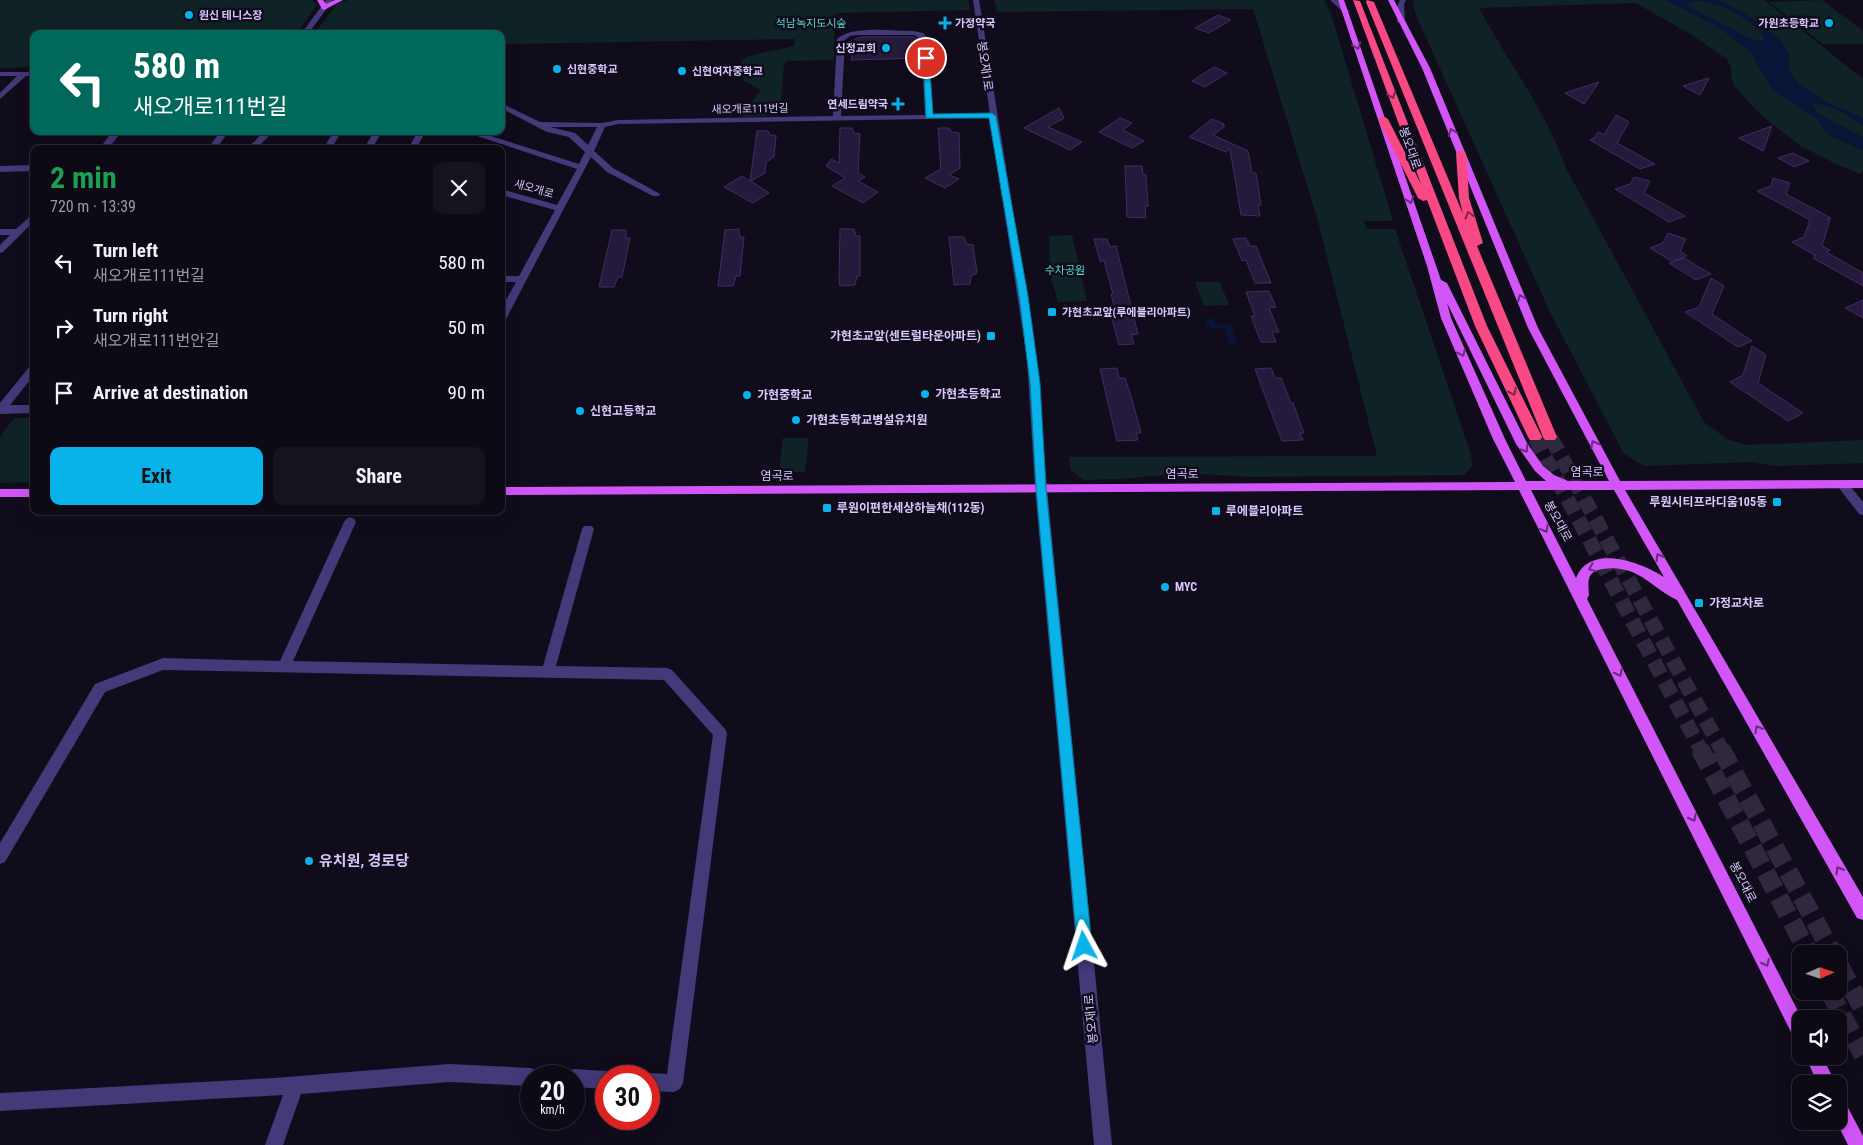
<!DOCTYPE html>
<html lang="en">
<head>
<meta charset="utf-8">
<style>
	:root { --surface:#0d0915; --page:#16121e; --text:#f1f3f6; --muted:#9a9aa0; --line:#2d2a34; --accent:#09b3e9 }
	body { margin:0; font-family:"Roboto Condensed","Noto Sans KR",sans-serif; background:var(--page); color:var(--text); height:100vh; display:flex; flex-direction:column; font-size:19px; white-space:nowrap }
	* { box-sizing:border-box; margin:0 }
	p { font-size:16px; color:var(--muted) }
	.icon { flex:none; width:28px; height:28px; fill:none; stroke:currentColor; stroke-width:2; stroke-linecap:round; stroke-linejoin:round }
	.map { position:relative; flex:1; overflow:hidden }
	.drawer { position:absolute; left:30px; top:145px; width:475px; height:370px; display:flex; flex-direction:column; background:var(--surface); border-radius:10px; box-shadow:0 5px 20px #0002,0 0 0 1px var(--line) }
	.drawer>* { flex:none }
	.banner { position:absolute; left:30px; top:30px; width:475px; height:105px; border-radius:10px; box-shadow:0 5px 20px #0002,0 0 0 1px var(--line); background:#00695c; color:#fff; overflow:hidden }
	.needle { width:32px; rotate:87deg }
	.fabs { position:absolute; left:1792px; top:945px; display:grid; gap:10px }
	.fabs a { display:grid; place-items:center; width:55px; height:55px; border-radius:10px; background:var(--surface); box-shadow:0 5px 20px #0002,0 0 0 1px var(--line); font-size:25px }
	.speed { position:absolute; left:520px; top:1065px; display:flex; gap:10px; font-size:25px; font-weight:700; text-align:center }
	.speed>* { display:grid; place-content:center; width:65px; height:65px; border-radius:50%; background:var(--surface); box-shadow:0 5px 20px #0002,0 0 0 1px var(--line); line-height:1 }
	.speed small { font-size:12px; font-weight:400 }
	.speed .limit { border:8px solid #d22; background:#fff; color:#111 }
	.pin { position:absolute; display:grid; place-items:center; width:42px; height:42px; color:#fff; margin:-21px; border:2px solid #fff; border-radius:50%; box-shadow:0 1px 5px #0007 }
	.me { position:absolute; width:55px; margin:-28px; rotate:355deg; stroke-linejoin:round; filter:drop-shadow(0 0 4px #0008) }
	.turn { display:flex; align-items:center; gap:18px; height:105px; padding:0 20px; font-size:22px }
	.turn .icon { width:65px; height:65px; stroke-width:2.5 }
	.turn b { display:block; font-size:35px; line-height:42px }
	.round { display:grid; place-items:center; flex:none; width:52px; height:52px; border-radius:10px; background:var(--page) }
	.head { display:flex; align-items:center; justify-content:space-between; height:85px; padding:0 20px }
	h1 { font-size:30px; font-weight:700; line-height:38px; color:#1e9e55 }
	.action { display:flex; gap:10px; margin-top:auto; padding:10px 20px }
	.action a { flex:1; height:58px; border-radius:10px; background:var(--accent); color:#111; font-size:20px; font-weight:700; line-height:58px; text-align:center }
	.action a+a { background:var(--page); color:var(--text) }
	ul { padding:0; list-style:none }
	li { display:flex; align-items:center; gap:15px; height:65px; padding:0 20px }
	li div { flex:1 }
	li b { display:block; font-size:19px }
	li em { font-style:normal }
	.map>svg:first-child { display:block }
	.green { fill:#0f2326 }
	.water { fill:#0a1437; fill-rule:evenodd }
	.building { fill:#25193c; stroke:#402c67 }
	.lines { fill:none; stroke-linecap:round; stroke-linejoin:round }
	.highway-tunnel-far2 { stroke:#2f283e; stroke-width:12; stroke-dasharray:12 6; stroke-linecap:butt }
	.highway-tunnel-far1 { stroke:#2f283e; stroke-width:15; stroke-dasharray:15 8; stroke-linecap:butt }
	.highway-tunnel { stroke:#2f283e; stroke-width:19; stroke-dasharray:19 9; stroke-linecap:butt }
	.minor { fill:#443979; fill-rule:evenodd }
	.major { fill:#d255f8; fill-rule:evenodd }
	.highway { fill:#f84985; fill-rule:evenodd }
	.oneway { stroke:#682d7f }
	.oneway2 { stroke:#79274b }
	.route { fill:#09b3e9; stroke:#067497 }
	.poi-dot { fill:#09b3e9; stroke:#110c1c; stroke-width:2 }
	.labels { text-anchor:middle; dominant-baseline:central; stroke-width:5; stroke-linejoin:round; paint-order:stroke }
	.far-poi-label { font-size:11px; font-weight:bold; fill:#d6c9fd; stroke:#110c1c; text-anchor:start }
	.far-park-label { font-size:11px; fill:#59d9cb; stroke:#110c1c }
	.far-street-label { font-size:11px; fill:#d6c9fd; stroke:#110c1c }
	.street-label { font-size:12px; fill:#d6c9fd; stroke:#110c1c }
	.poi-label { font-size:12px; font-weight:bold; fill:#d6c9fd; stroke:#110c1c; text-anchor:start }
	.near-poi-label { font-size:15px; font-weight:bold; fill:#d6c9fd; stroke:#110c1c; text-anchor:start }
</style>
</head>
<body>
<div class="map">
<svg width="1863" height="1145" viewBox="0 0 1863 1145">
	<rect width="100%" height="100%" fill="#110c1c"/>
	<g class="green">
		<path d="M0,0H312L317,5L296,34H34V67L0,68Z"/>
		<path d="M348,0H968L970,10L837,13L834,16V60L787,61L784,64L780,115L741,117L761,90L744,81L741,62L748,56L794,46L795,39L501,44V34H314L337,4Z"/>
		<path d="M994,0H1324L1331,14L1393,221H1364L1367,229H1395L1469,449L1473,465L1465,475L1251,477L1185,473L1120,479L1083,480L1071,470L1069,457L1377,456L1318,221L1253,9L997,12Z"/>
		<path d="M1413,0H1764L1863,79V171L1860,174L1830,161L1801,146L1777,128L1756,110L1734,86L1731,76V68L1727,59L1695,37L1636,3L1479,8C1508,62 1545,109 1566,168L1704,422L1727,439L1746,445L1863,440V463L1776,466L1752,462L1645,466L1624,454L1549,310L1415,13Z"/>
		<path d="M1822,0L1863,31V44H1823L1769,2Z"/>
		<path d="M1072,235L1087,301L1058,302L1050,273L1049,236Z"/>
		<path d="M1195,282H1220L1229,305L1204,306Z"/>
		<path d="M14,418H34V482L0,483V437Z"/>
		<path d="M783,438H809L805,472H779Z"/>
	</g>
	<g class="water">
		<path d="M1665,0H1718L1740,11L1758,22L1781,41L1789,55V71L1800,85L1827,102L1863,118V126C1853,118 1825,100 1812,105L1817,113L1863,137V151L1831,136L1822,127L1817,119L1772,89L1751,53L1729,35L1716,26ZM1693,1C1720,2 1749,16 1765,39L1757,41L1749,38L1688,6L1687,4Z"/>
		<path d="M1213,318L1216,325L1231,324L1237,344H1229L1224,328L1209,329L1205,319Z"/>
	</g>
	<g class="building">
		<path d="M1218,15L1231,20L1209,33L1195,28Z"/>
		<path d="M860,37H914L919,40L920,58L851,60L855,39Z"/>
		<path d="M1214,67L1227,73L1205,87L1192,81Z"/>
		<path d="M1709,78L1700,95L1683,86Z"/>
		<path d="M1599,82L1584,104L1565,93Z"/>
		<path d="M1059,108L1064,118L1048,127L1082,142L1070,150L1024,128Z"/>
		<path d="M1616,115L1629,122L1617,143L1655,164L1640,169L1590,140L1594,138L1598,132L1604,135Z"/>
		<path d="M1120,118L1132,123L1123,130L1144,141L1132,148L1099,132Z"/>
		<path d="M1212,119L1224,124L1222,125L1225,126L1213,135L1248,151L1252,173H1256L1261,205H1258L1260,216L1241,215L1230,149L1226,152L1189,137Z"/>
		<path d="M1772,126L1763,151L1739,138Z"/>
		<path d="M840,128H852L854,133L860,134L858,173L865,177L858,181L878,192L863,203L832,186L845,178L826,166L831,159L839,163Z"/>
		<path d="M938,128H949L952,132L959,133L960,168L949,175L959,179L945,188L925,178L939,170L941,171Z"/>
		<path d="M757,131H768L770,135L776,136L774,157L766,162L765,173L751,181L769,193L753,203L724,187L742,176L750,181Z"/>
		<path d="M1793,153L1809,161L1794,167L1778,158Z"/>
		<path d="M1125,166H1142L1143,174L1146,175L1148,206H1145L1146,218L1127,217Z"/>
		<path d="M1634,177L1650,181L1644,193L1685,216L1669,222L1615,189L1630,184Z"/>
		<path d="M1773,178L1790,183L1786,194L1831,218L1827,219L1830,220L1822,246L1830,250L1826,252L1863,273V286L1813,258L1816,256L1792,242L1804,237L1810,220L1757,191L1771,186Z"/>
		<path d="M739,229L740,237H744L740,276H736L733,286H718L725,230Z"/>
		<path d="M840,229H854L856,236H860V276H857L855,285L840,286L839,281Z"/>
		<path d="M612,230H626V238H630L622,277H618L614,287H599Z"/>
		<path d="M1668,233L1686,239L1680,251L1687,256L1674,261L1684,258L1711,274L1696,280L1669,263L1673,262L1650,248L1663,243Z"/>
		<path d="M949,237H964L967,244L973,245L977,273L971,276L970,284L954,285Z"/>
		<path d="M1246,238L1250,246H1256L1271,283H1255L1246,260L1242,261L1233,239Z"/>
		<path d="M1094,239H1107L1110,247L1116,246L1138,334L1131,335L1134,344L1119,345L1112,319L1117,318L1111,294H1113L1104,261H1100Z"/>
		<path d="M1711,278L1724,286L1712,314L1752,341L1738,347L1685,312L1699,307Z"/>
		<path d="M1269,291L1276,307L1269,308L1279,332H1272L1276,342H1261L1251,316H1255L1246,292Z"/>
		<path d="M1863,300V318L1845,308Z"/>
		<path d="M1752,346L1766,355L1758,383L1803,413L1788,421L1730,382L1743,375Z"/>
		<path d="M1117,368L1119,378H1125L1133,403L1141,433H1136L1138,440L1117,441L1100,369Z"/>
		<path d="M1271,368L1275,378H1281L1291,403H1293L1304,433H1300L1303,440L1282,441L1255,369Z"/>
	</g>
	<g class="lines">
		<g class="highway-tunnel-far2">
			<path d="M1535,437L1536,439"/>
			<path d="M1550,437L1551,439"/>
		</g>
		<g class="highway-tunnel-far1">
			<path d="M1535,438L1701,750"/>
			<path d="M1551,438L1722,750"/>
		</g>
		<g class="highway-tunnel">
			<path d="M1700,749L1809,954"/>
			<path d="M1721,749L1833,954"/>
			<path d="M1839,965L1863,1009"/>
			<path d="M1829,991L1863,1055"/>
		</g>
		<g class="minor">
			<path d="M326,0H333L308,34H301Z"/>
			<path d="M973,0H979L1037,359L1047,488L1112,1145H1094L1035,488L1027,359L990,118L618,124L605,127L594,151L613,168L660,194L659,196H653L607,172L591,157L506,319L501,322V309L516,282H501V276H519L555,210L501,195V189L557,205L577,169L462,131H475L579,164L585,152L569,137L547,132L501,108V103L540,122L602,123L618,120L833,116L837,39C851,25 894,31 914,31L923,33L929,39L933,115L990,114ZM856,35H914L921,39L925,115L841,116L845,40L850,36ZM550,127H597L588,145L575,133Z"/>
			<path d="M1330,0H1337L1350,12L1344,13Z"/>
			<path d="M1400,0H1406L1404,4L1405,22L1401,24L1397,22L1398,4Z"/>
			<path d="M0,72H34V76H26L0,99V93L17,76H0Z"/>
			<path d="M113,131H122L108,149H99Z"/>
			<path d="M221,131H229L216,149H207Z"/>
			<path d="M264,131H273C264,142 258,149 244,149L254,142Z"/>
			<path d="M334,131H342L331,149H323Z"/>
			<path d="M374,131H382L372,149H364Z"/>
			<path d="M418,131H426L416,149H408Z"/>
			<path d="M34,165V171L0,172V166Z"/>
			<path d="M34,213V221L3,252L0,253V245L10,235H0V229H16Z"/>
			<path d="M34,365V375L10,405H34V413L0,414V403L30,366Z"/>
			<path d="M1843,481L1847,482L1863,502V515L1859,514L1839,488L1837,485Z"/>
			<path d="M350,517L354,519L356,522L293,661L543,666L582,529L584,526H592L594,529L556,666L667,668L672,670L725,729L727,733L683,1083L680,1089L674,1092L649,1091V1076H643L649,1073L667,1074L713,735L664,680L163,670L105,692L5,862L0,864V843L95,684L163,658L280,661L344,522L346,519Z"/>
			<path d="M449,1064L531,1068L537,1071L539,1076H531V1086L449,1082L301,1094L283,1145H265L283,1095L0,1111V1093L274,1078Z"/>
			<path d="M574,1069L606,1071L613,1076H606V1089L574,1087V1076H566L568,1072Z"/>
		</g>
		<g class="major">
			<path d="M317,0H323L326,4L335,0H343L324,10L322,9Z"/>
			<path d="M1338,0H1344L1441,280L1447,283L1527,443L1543,466L1554,475L1568,481H1609L1528,328L1422,68L1388,0H1394L1430,68L1538,328L1620,481L1863,480V488L1625,490L1863,897V920L1857,918L1677,600C1650,587 1638,564 1603,569C1586,571 1588,582 1589,595L1587,599L1802,1019L1801,1042L1795,1040L1519,490L501,495V487L1515,482L1493,439L1441,318L1427,266ZM1447,303L1516,444L1535,471L1546,481H1526L1505,439L1451,318ZM1531,490H1614L1664,577C1641,562 1590,543 1576,578Z"/>
			<rect x="0" y="489" width="34" height="8"/>
			<path d="M1805,1056H1822L1836,1084H1818Z"/>
			<path d="M1839,1099L1845,1102L1863,1136V1145H1848L1836,1121H1839Z"/>
		</g>
		<g class="highway">
			<path d="M1353,0L1360,1L1487,326L1542,437L1540,440H1530L1528,437L1475,326L1427,200L1423,201L1418,198L1378,119L1383,116L1388,119L1421,184Z"/>
			<path d="M1367,0L1374,2L1463,214L1459,198L1456,153L1461,150L1466,153L1469,198L1483,243L1477,246L1557,437L1555,440H1545L1543,437L1366,2Z"/>
		</g>
	</g>
	<defs><path id="oneway-chevron" d="M-2-3.5L2.5 0L-2 3.5" fill="none" stroke-width="1.6" stroke-linecap="round" stroke-linejoin="round" transform="scale(1.25)"/></defs>
	<g class="oneway">
		<use href="#oneway-chevron" transform="translate(1357 46) rotate(71)"/>
		<use href="#oneway-chevron" transform="translate(1452 132) rotate(-112)"/>
		<use href="#oneway-chevron" transform="translate(1410 200) rotate(71)"/>
		<use href="#oneway-chevron" transform="translate(1521 298) rotate(-112)"/>
		<use href="#oneway-chevron" transform="translate(1462 353) rotate(66)"/>
		<use href="#oneway-chevron" transform="translate(1594 444) rotate(-118)"/>
		<use href="#oneway-chevron" transform="translate(1525 449) rotate(57)"/>
		<use href="#oneway-chevron" transform="translate(1545 529) rotate(62)"/>
		<use href="#oneway-chevron" transform="translate(1659 557) rotate(-120)"/>
		<use href="#oneway-chevron" transform="translate(1592 568) rotate(158)"/>
		<use href="#oneway-chevron" transform="translate(1619 673) rotate(63)"/>
		<use href="#oneway-chevron" transform="translate(1758 729) rotate(-120)"/>
		<use href="#oneway-chevron" transform="translate(1693 818) rotate(63)"/>
		<use href="#oneway-chevron" transform="translate(1839 870) rotate(-120)"/>
		<use href="#oneway-chevron" transform="translate(1766 963) rotate(63)"/>
	</g>
	<g class="oneway2">
		<use href="#oneway-chevron" transform="translate(1392 95) rotate(69)"/>
		<use href="#oneway-chevron" transform="translate(1469 215) rotate(-106)"/>
		<use href="#oneway-chevron" transform="translate(1513 392) rotate(64)"/>
	</g>
	<path class="route" d="M926,56L929,58L933,114L992,113L996,116L1028,296L1040,383L1046,488L1092,946L1090,951L1084,953L1079,951L1077,946L1036,488L1030,383L1019,296L989,118H926L923,58Z"/>
	<g class="poi-dot">
		<circle cx="189" cy="15" r="5"/>
		<path d="M942.5 15.5h5v5h5v5h-5v5h-5v-5h-5v-5h5z"/>
		<circle cx="1829" cy="23" r="5"/>
		<circle cx="886" cy="48" r="5"/>
		<circle cx="557" cy="69" r="5"/>
		<circle cx="682" cy="71" r="5"/>
		<path d="M895.5 96.5h5v5h5v5h-5v5h-5v-5h-5v-5h5z"/>
		<rect x="1047" y="307" width="10" height="10" rx="2.5"/>
		<rect x="986" y="331" width="10" height="10" rx="2.5"/>
		<circle cx="925" cy="394" r="5"/>
		<circle cx="747" cy="395" r="5"/>
		<circle cx="580" cy="411" r="5"/>
		<circle cx="796" cy="420" r="5"/>
		<rect x="1772" y="497" width="10" height="10" rx="2.5"/>
		<rect x="822" y="503" width="10" height="10" rx="2.5"/>
		<rect x="1211" y="506" width="10" height="10" rx="2.5"/>
		<circle cx="1165" cy="587" r="5"/>
		<rect x="1694" y="598" width="10" height="10" rx="2.5"/>
		<circle cx="309" cy="861" r="5"/>
	</g>
	<g class="labels">
		<g class="far-poi-label">
			<text x="199" y="15">원신 테니스장</text>
			<text x="955" y="23">가정약국</text>
			<text x="1819" y="23" text-anchor="end">가원초등학교</text>
			<text x="876" y="48" text-anchor="end">신정교회</text>
			<text x="567" y="69">신현중학교</text>
			<text x="692" y="71">신현여자중학교</text>
			<text x="888" y="104" text-anchor="end">연세드림약국</text>
			<text x="1062" y="312">가현초교앞(루에블리아파트)</text>
		</g>
		<g class="far-park-label">
			<text x="811" y="23">석남녹지도시숲</text>
			<text x="1065" y="270">수차공원</text>
		</g>
		<g class="far-street-label">
			<text transform="translate(750 109) rotate(-1)">새오개로111번길</text>
			<text transform="translate(534 189) rotate(16)">새오개로</text>
		</g>
		<g class="street-label">
			<text transform="translate(985 66) rotate(82)">봉오재1로</text>
			<text transform="translate(1410 148) rotate(71)">봉오대로</text>
			<text x="1587" y="472">염곡로</text>
			<text x="1182" y="474">염곡로</text>
			<text x="777" y="476">염곡로</text>
			<text transform="translate(1558 521) rotate(62)">봉오대로</text>
			<text transform="translate(1743 882) rotate(63)">봉오대로</text>
			<text transform="translate(1091 1019) rotate(-95)">봉오재1로</text>
		</g>
		<g class="poi-label">
			<text x="981" y="336" text-anchor="end">가현초교앞(센트럴타운아파트)</text>
			<text x="935" y="394">가현초등학교</text>
			<text x="757" y="395">가현중학교</text>
			<text x="590" y="411">신현고등학교</text>
			<text x="806" y="420">가현초등학교병설유치원</text>
			<text x="1767" y="502" text-anchor="end">루원시티프라디움105동</text>
			<text x="837" y="508">루원이편한세상하늘채(112동)</text>
			<text x="1226" y="511">루에블리아파트</text>
			<text x="1175" y="587">MYC</text>
			<text x="1709" y="603">가정교차로</text>
		</g>
		<g class="near-poi-label">
			<text x="319" y="861">유치원, 경로당</text>
		</g>
	</g>
</svg>
<div class="fabs">
<a><svg class="needle" viewBox="-14 -14 28 28"><path d="M0-13l5 13h-10z" fill="#e53935"/><path d="M0 13l5-13h-10z" fill="#9a9aa0"/></svg></a>
<a><svg class="icon" aria-label="sound" viewBox="0 0 24 24"><path d="M4 9h4l5-4v14l-5-4H4zM17 9q2 3 0 6"/></svg></a>
<a><svg class="icon" aria-label="layers" viewBox="0 0 24 24"><path d="M12 4l9 5-9 5-9-5zM3 14l9 5 9-5"/></svg></a>
</div>
<div class="speed"><div>20<small>km/h</small></div><div class="limit">30</div></div>
<div class="pin" style="left:926px;top:58px;background:#d93025"><svg class="icon" aria-label="arrive" viewBox="0 0 24 24"><path d="M6 21V4h12l-3 4 3 4H6"/></svg></div>
<svg class="me" style="left:1084px;top:946px" viewBox="-20 -20 40 40"><path d="M0-17L14 15 0 8-14 15z" fill="#09b3e9" stroke="#fff" stroke-width="4"/></svg>
<div class="banner">
<div class="turn"><svg class="icon" aria-label="left" viewBox="0 0 24 24"><path d="M17 20v-9H6M10 6l-5 5 5 5"/></svg><div><b>580 m</b>새오개로111번길</div></div>
</div>
<section class="drawer">
<div class="head"><div><h1>2 min</h1><p>720 m · 13:39</p></div><a class="round"><svg class="icon" aria-label="close" viewBox="0 0 24 24"><path d="M6 6l12 12M18 6L6 18"/></svg></a></div>
<ul>
<li><svg class="icon" aria-label="left" viewBox="0 0 24 24"><path d="M17 20v-9H6M10 6l-5 5 5 5"/></svg><div><b>Turn left</b><p>새오개로111번길</p></div><em>580 m</em></li>
<li><svg class="icon" aria-label="right" viewBox="0 0 24 24"><path d="M7 20v-9h11M14 6l5 5-5 5"/></svg><div><b>Turn right</b><p>새오개로111번안길</p></div><em>50 m</em></li>
<li><svg class="icon" aria-label="arrive" viewBox="0 0 24 24"><path d="M6 21V4h12l-3 4 3 4H6"/></svg><div><b>Arrive at destination</b></div><em>90 m</em></li>
</ul>
<div class="action"><a>Exit</a><a>Share</a></div>
</section>
</div>
</body>
</html>
